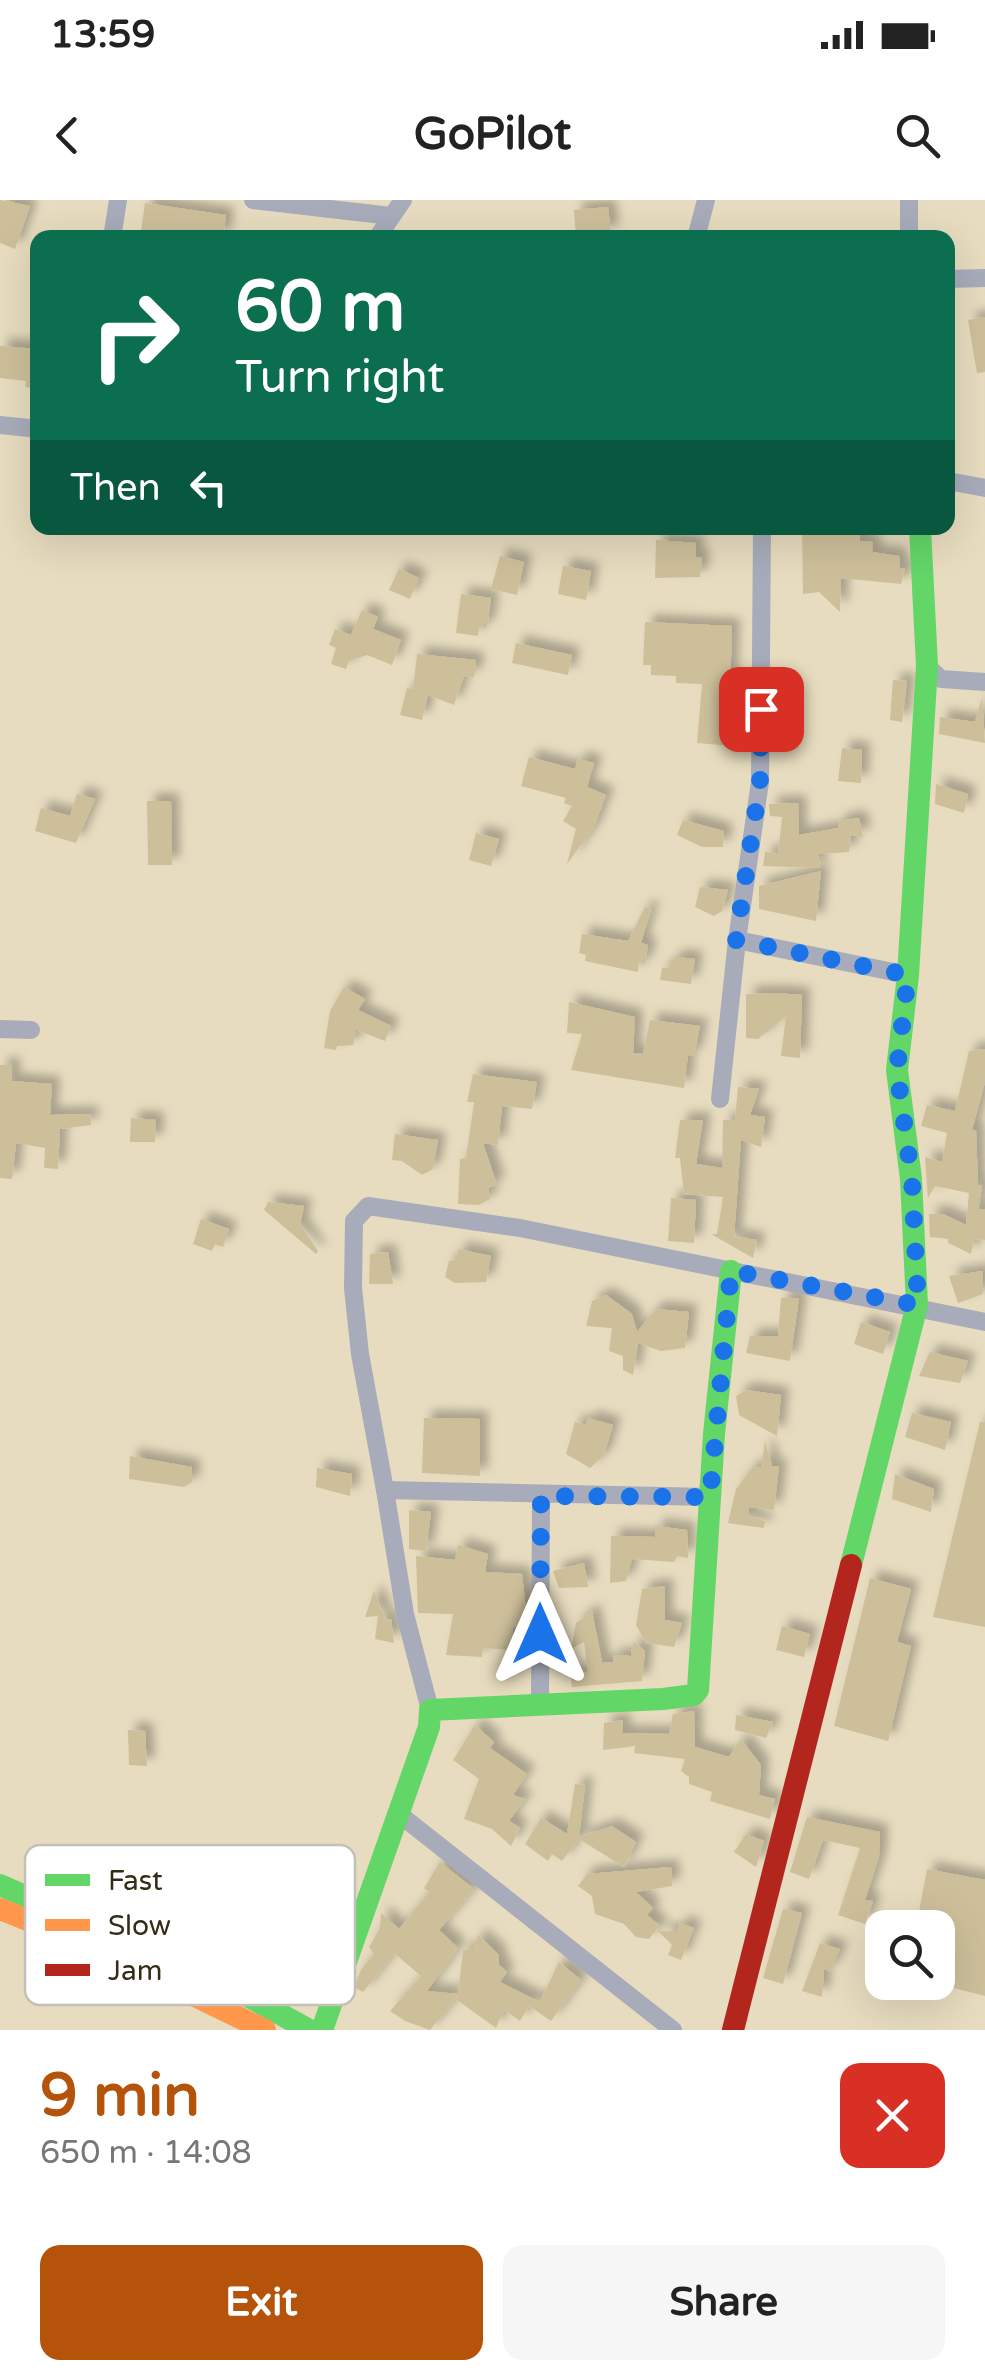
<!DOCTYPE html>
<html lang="en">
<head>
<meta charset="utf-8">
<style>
	:root { --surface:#fff; --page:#f6f6f6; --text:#222; --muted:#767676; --accent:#b45309 }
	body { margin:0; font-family:"Varela Round",sans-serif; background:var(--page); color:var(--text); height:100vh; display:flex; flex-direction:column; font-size:38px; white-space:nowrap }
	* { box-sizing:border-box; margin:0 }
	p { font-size:32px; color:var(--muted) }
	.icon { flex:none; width:55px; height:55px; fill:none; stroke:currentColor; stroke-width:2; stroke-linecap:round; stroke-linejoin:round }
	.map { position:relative; height:1830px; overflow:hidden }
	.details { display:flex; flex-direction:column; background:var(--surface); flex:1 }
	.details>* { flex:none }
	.hud { position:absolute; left:30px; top:30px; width:925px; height:305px; border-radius:20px; box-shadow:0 10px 40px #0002; background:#0b6e4f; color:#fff; overflow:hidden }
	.tools { position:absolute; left:865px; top:1710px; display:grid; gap:20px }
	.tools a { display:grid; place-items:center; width:90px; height:90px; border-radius:20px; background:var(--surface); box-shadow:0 10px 40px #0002; font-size:50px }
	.pin { position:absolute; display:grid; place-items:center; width:85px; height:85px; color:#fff; margin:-42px; border-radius:20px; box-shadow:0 5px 15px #0006 }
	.me { position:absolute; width:110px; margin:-55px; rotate:0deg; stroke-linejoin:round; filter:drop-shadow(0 0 8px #0008) }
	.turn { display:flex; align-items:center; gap:35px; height:210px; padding:0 40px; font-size:45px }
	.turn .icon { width:130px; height:130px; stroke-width:2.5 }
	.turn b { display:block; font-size:70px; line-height:85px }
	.then { display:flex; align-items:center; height:95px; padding:0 40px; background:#0003; gap:20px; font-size:38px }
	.round { display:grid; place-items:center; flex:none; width:105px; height:105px; border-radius:20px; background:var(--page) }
	.summary { display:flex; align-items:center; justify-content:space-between; height:170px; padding:0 40px }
	h1 { font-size:60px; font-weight:700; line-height:75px; color:var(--accent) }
	.button { display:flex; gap:20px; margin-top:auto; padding:20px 40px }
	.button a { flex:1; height:115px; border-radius:20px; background:var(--accent); color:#fff; font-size:40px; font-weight:700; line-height:115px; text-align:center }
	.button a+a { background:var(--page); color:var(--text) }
	.status { display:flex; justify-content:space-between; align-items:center; height:70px; padding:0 50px; background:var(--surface); direction:ltr }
	.status svg { height:28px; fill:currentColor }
	header { display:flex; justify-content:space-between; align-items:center; height:130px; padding:0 40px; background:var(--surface); font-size:45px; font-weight:700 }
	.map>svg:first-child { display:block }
	.building { fill:#cdbf9a; filter:url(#shadow) }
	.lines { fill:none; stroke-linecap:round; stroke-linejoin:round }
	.street { stroke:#a8acba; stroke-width:18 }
	.fast { stroke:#63d668; stroke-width:22 }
	.slow { stroke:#ff974d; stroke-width:22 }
	.jam { stroke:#b3261e; stroke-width:22 }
	.route { stroke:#1a73e8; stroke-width:18; stroke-dasharray:0 32.4 }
	.key { fill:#fff; stroke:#c2c0b9; stroke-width:2.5 }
	.key-label { font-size:28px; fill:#342c16 }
</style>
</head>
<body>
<div class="status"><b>13:59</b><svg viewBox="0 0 49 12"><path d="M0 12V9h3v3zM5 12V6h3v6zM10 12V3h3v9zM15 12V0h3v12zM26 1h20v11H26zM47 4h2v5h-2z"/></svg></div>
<header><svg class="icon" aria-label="back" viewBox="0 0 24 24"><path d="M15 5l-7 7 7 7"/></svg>GoPilot<svg class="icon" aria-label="search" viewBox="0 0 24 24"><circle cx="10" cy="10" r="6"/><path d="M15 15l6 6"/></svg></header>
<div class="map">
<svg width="985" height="1830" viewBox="0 0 985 1830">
	<defs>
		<filter id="shadow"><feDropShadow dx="8" dy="-8" stdDeviation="5" flood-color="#0004"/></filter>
	</defs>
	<rect width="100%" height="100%" fill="#e7dcbf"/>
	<g class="building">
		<path d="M0,0L30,6L15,49L0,43Z"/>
		<path d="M145,3L226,15L223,38L141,31Z"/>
		<path d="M608,7L611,33L576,36L574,10Z"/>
		<path d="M985,117V172L977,173L968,120Z"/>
		<path d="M0,146L38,149V189L25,187L26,181L0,178Z"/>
		<path d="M802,328H860V341L873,342L872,352L899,356L900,368H905L901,384L841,378L840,412L819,392L803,394Z"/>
		<path d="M656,340L696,343V357L702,358L700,377L655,378Z"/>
		<path d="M500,356L524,362L517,395L491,389Z"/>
		<path d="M563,366L591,371L586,400L558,394Z"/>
		<path d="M399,369L419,378L410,399L389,390Z"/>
		<path d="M461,394L491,398L487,428L479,427L478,436L456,433Z"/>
		<path d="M362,410L378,417L373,429L401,440L392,465L367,455L349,461L346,469L331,464L336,448L329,445L335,429L351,435Z"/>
		<path d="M645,422L732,426L730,493H736L732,546L697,543L702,484L676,483V476L651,475V465H643Z"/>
		<path d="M516,443L572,455L568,475L512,463Z"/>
		<path d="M417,454L476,460L474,477L464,476L454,505L428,495L422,520L400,515L407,488L413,489Z"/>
		<path d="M893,480L907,481L902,522L890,520Z"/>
		<path d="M982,498L985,543L939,534L940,517L975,522Z"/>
		<path d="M842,548L862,550L861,583L838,581Z"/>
		<path d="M529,557L575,569L578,559L594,563L587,587L606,595L594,627L567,664L576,629L563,621L572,606L564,603L566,598L521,586Z"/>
		<path d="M936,584L968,594L964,613L935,604Z"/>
		<path d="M77,594L95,599L76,643L35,631L41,608L70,616Z"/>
		<path d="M147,601H171L172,665H148Z"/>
		<path d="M798,603L799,635L838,628V621L859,618L863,637L851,635L849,652L818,654L820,668L763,666L765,652L778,654L782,617L770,616L769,604Z"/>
		<path d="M683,620L724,631L723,647H702L677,635Z"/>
		<path d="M476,633L499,639L491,666L469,660Z"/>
		<path d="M821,671L816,721L759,709V686Z"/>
		<path d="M700,687L728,690L722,711L714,716L695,707Z"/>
		<path d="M645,707L651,709L641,743L648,745L645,764L638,763V772L585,761L586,755L579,753L582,734L628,741Z"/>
		<path d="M676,757L695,759L691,784L660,780L662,768H667Z"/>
		<path d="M344,787L365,799L358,810L391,826L385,841L356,830L353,845L337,846L336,850L324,848L330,811Z"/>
		<path d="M776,793L802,795L800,858L781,856L786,816L758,839L746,838V794Z"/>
		<path d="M569,802L635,817L633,853L643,854L650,820L700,826L694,856L688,855L684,888L571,870L582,834L567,833Z"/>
		<path d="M985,849V882L972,930H976L978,985L982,986L978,1010L985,1009V1040L974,1039L971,1054L948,1043V1039L930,1037L929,1014H943L966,1025L969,993L935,986L928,998L925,957L942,962L947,933L921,926L927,905L955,911L969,851Z"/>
		<path d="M0,865H12V881L52,884L50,915L90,914L91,925L60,929L58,969L44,968L45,948L16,943L12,979L0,978Z"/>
		<path d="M473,874L537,882L532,909L502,906L498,945L483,943L497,985L488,988L490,999L479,1005L458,1004L460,959L466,958L474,902H467Z"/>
		<path d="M738,887L759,889L750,915L765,917L761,947L741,940L734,1037L757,1040L753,1058L711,1034H717L723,997L684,994L680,958H675L680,920H703L696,964L722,968L723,920H735Z"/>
		<path d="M131,918L156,920L155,942H130Z"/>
		<path d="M395,934L438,940L433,969L422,975L402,961L392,960Z"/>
		<path d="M671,998L696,1000L694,1043L668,1041Z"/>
		<path d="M268,1002L304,1006L300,1024L318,1051L316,1054L264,1010Z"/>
		<path d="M201,1019L229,1029L223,1047L215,1044L212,1051L193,1044Z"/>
		<path d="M458,1049L491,1056L486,1082L455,1083L445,1077L449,1061L457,1059Z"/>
		<path d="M388,1052L393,1084H369L370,1054Z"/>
		<path d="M983,1071V1094L958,1103L949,1076Z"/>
		<path d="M606,1095L632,1114L637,1132L656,1109L689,1112L685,1148L661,1151L638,1143L633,1175L623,1170V1156L609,1151L612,1128L586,1126L592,1101Z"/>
		<path d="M781,1098H799L790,1161L746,1153L750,1136H778Z"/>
		<path d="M861,1122L890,1132L883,1154L854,1144Z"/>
		<path d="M930,1152L968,1161L960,1183L919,1176Z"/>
		<path d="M746,1190L781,1195L777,1236L739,1215L736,1196Z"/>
		<path d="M912,1213L951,1222L945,1250L905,1237Z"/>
		<path d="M424,1218L480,1219V1276L422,1273Z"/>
		<path d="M588,1218L613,1225L604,1255L590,1268L566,1254L575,1222L586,1225Z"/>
		<path d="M980,1222H985V1427L933,1417Z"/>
		<path d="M765,1241L772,1266L779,1267L774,1310L749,1307V1316L765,1321L764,1328L728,1323L736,1289L753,1267L761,1268Z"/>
		<path d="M130,1256L192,1267V1282L184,1287L129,1279Z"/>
		<path d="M317,1268L352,1274L350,1296L316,1287Z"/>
		<path d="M895,1274L934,1289L931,1312L892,1299Z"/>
		<path d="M409,1310L431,1312L426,1351L409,1349Z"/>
		<path d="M655,1326L687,1330L688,1358L677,1356L674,1362L632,1359L626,1381L610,1383L611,1336L655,1337Z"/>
		<path d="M458,1345L488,1354L485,1372L522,1374L528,1428L513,1427L512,1450L483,1448L482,1457L446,1455L453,1414L418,1413L416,1356L455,1360Z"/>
		<path d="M584,1363L588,1387L559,1388L553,1371Z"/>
		<path d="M870,1378L911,1389L897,1442L911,1446L888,1541L834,1526Z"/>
		<path d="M665,1386V1420L682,1423L674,1447L646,1443L636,1425L642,1389Z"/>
		<path d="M374,1391L386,1420L391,1419L394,1443L375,1439L378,1416L365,1417Z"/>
		<path d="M592,1411L602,1463L613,1462V1455L631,1456L633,1442L645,1451L642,1481L572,1487L570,1473L588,1472L584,1442L571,1449L576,1423Z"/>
		<path d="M782,1426L810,1434L804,1457L776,1450Z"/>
		<path d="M694,1511L695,1547L729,1557L741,1539L761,1565L759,1595L775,1599L770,1619L710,1601L712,1592L689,1584V1577L681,1571L685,1559L634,1553L635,1546L603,1550L604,1523L623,1520L622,1533L669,1534L673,1514Z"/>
		<path d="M736,1515L773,1522L766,1538L735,1530Z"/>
		<path d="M475,1525L494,1542L490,1548L527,1574L513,1595L525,1599L509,1621L520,1628L511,1646L492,1629L464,1619L479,1579L453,1560Z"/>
		<path d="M128,1530L145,1531L147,1566L129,1565Z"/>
		<path d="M575,1584L585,1585L579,1637L612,1626L636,1642L624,1667L579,1639L562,1661L552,1654L548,1661L525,1644L541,1618L567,1634Z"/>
		<path d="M807,1617L880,1632L879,1657L865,1700L873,1701L865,1724L838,1715L860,1648L823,1640L809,1679L790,1672Z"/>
		<path d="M746,1634L764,1641L756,1667L734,1652Z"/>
		<path d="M440,1662L474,1689L439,1730L458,1748L427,1791L458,1794L463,1750L473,1749L478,1735L499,1755V1765L507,1772L500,1782L540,1802L559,1762L581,1780L551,1821L529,1806L520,1821L504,1810L496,1828L457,1800L458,1795L430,1830L405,1821L390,1811L421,1776L394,1753L363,1792L354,1787L361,1770L374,1754L369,1747L380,1728L381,1713L399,1729L429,1692L424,1688Z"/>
		<path d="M671,1667L672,1686L636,1692L653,1708L647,1715L660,1726L649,1739L636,1737L624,1724L595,1714L592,1696L578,1686L587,1674Z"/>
		<path d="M927,1669L985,1680V1796L938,1784V1728H916Z"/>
		<path d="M783,1709L802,1713L783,1784L763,1778Z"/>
		<path d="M680,1723L694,1728L681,1760L668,1755L672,1745L658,1731H677Z"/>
		<path d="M820,1743L840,1749L830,1771L824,1769L822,1797L802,1791Z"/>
	</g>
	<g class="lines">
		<g class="street">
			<path d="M253,0L391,16"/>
			<path d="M909,0V38"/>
			<path d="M112,38L118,0"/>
			<path d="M377,38L403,0"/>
			<path d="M696,38L706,0"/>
			<path d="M948,79L985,78"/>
			<path d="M0,225L38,229"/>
			<path d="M948,281L985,288"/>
			<path d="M927,466L941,479L985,482"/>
			<path d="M737,740L908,775"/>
			<path d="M0,829L31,830"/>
			<path d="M720,899L737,740L760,582L762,328"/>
			<path d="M385,1290L360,1154L353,1088L354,1021L368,1006L520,1028L985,1122"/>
			<path d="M540,1504L541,1297"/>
			<path d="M430,1510L405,1414L385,1290L710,1297"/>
			<path d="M399,1614L673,1830"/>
		</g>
		<g class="fast">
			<path d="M851,1365L917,1105L911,979L897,870L908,775L927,466L920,328"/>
			<path d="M0,1685L215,1778L309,1830"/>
			<path d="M322,1830L429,1527L430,1510L663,1499L694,1495L698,1490L714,1234L731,1071"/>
		</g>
		<path class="slow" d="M0,1709L94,1747L265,1830"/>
		<path class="jam" d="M733,1830L851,1365"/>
	</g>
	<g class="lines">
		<path class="route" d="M540,1434L541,1296L710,1297L731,1071L918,1105L912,980L897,870L908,775L736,740L760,582L761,509"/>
	</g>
	<rect x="25" y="1645" width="330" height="160" rx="15" class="key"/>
	<rect x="45" y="1674" width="45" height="12" fill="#63d668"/>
	<rect x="45" y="1719" width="45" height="12" fill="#ff974d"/>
	<rect x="45" y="1764" width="45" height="12" fill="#b3261e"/>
	<g class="key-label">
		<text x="108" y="1690">Fast</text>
		<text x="108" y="1735">Slow</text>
		<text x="108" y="1780">Jam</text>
	</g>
</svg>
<div class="tools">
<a><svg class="icon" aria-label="search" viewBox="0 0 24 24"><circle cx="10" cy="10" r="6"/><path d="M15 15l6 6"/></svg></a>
</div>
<div class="pin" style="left:761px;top:509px;background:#d93025"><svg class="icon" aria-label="arrive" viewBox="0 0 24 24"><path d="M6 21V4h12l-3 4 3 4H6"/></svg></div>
<svg class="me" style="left:540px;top:1434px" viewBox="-20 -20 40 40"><path d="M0-17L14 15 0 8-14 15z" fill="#1a73e8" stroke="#fff" stroke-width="4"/></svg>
<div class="hud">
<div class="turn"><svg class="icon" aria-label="right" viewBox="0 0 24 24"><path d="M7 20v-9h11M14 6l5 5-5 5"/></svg><div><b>60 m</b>Turn right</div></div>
<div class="then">Then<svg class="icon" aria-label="left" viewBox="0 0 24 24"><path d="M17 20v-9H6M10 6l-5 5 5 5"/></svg></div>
</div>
</div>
<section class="details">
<div class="summary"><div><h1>9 min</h1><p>650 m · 14:08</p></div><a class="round" style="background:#d93025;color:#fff"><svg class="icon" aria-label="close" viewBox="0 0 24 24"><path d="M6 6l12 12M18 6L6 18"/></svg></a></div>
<div class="button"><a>Exit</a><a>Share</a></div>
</section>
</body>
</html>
